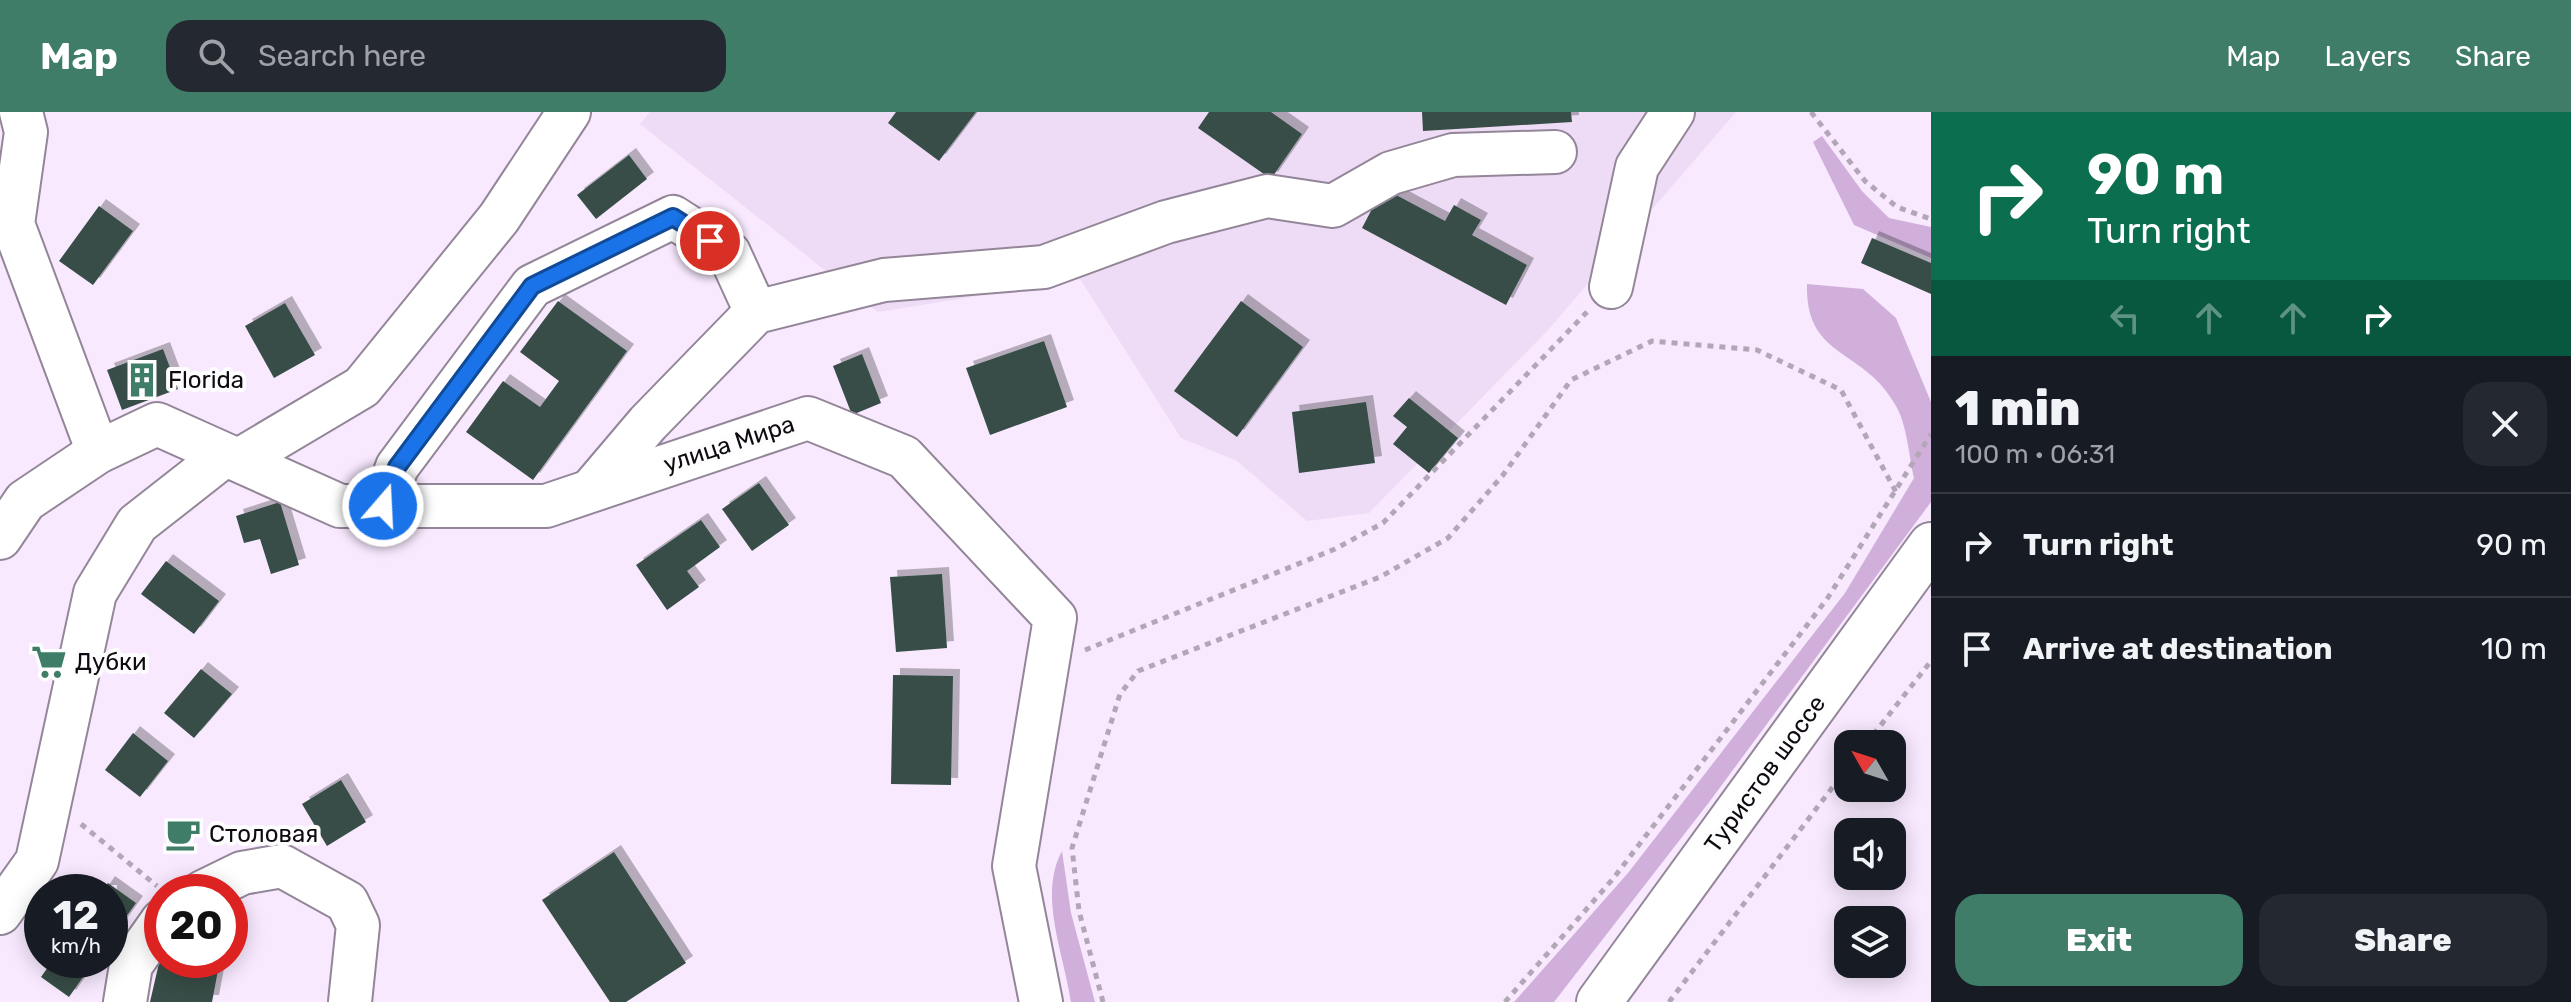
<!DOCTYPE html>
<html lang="en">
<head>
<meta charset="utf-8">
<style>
	:root { --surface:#171b24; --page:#242831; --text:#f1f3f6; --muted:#9ea1a6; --line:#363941; --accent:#3f7d69 }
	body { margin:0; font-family:Rubik,sans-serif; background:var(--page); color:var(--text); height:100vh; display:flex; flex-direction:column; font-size:30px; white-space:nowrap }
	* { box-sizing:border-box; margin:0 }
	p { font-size:26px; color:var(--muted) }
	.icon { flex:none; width:44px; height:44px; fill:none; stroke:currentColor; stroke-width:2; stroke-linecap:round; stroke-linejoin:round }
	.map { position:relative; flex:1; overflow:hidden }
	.details { display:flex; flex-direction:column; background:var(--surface); width:640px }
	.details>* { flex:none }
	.banner { background:#0b6e4f; color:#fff; overflow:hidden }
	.needle { width:52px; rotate:309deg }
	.controls { position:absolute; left:1834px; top:618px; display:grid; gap:16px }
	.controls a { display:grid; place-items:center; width:72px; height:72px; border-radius:16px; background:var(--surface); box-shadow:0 4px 20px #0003; font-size:40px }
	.speed { position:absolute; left:24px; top:762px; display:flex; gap:16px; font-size:40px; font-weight:700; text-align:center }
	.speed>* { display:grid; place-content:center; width:104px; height:104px; border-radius:50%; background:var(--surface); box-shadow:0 4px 20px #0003; line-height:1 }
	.speed small { font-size:20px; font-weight:400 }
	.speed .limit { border:12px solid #d22; background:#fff; color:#111 }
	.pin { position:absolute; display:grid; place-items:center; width:68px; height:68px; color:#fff; margin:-34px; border:4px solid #fff; border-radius:50%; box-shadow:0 2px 8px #0007 }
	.me { position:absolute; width:88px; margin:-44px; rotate:19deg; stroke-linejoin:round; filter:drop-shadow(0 0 6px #0008) }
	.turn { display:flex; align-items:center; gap:28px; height:168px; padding:0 24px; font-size:36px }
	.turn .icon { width:104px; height:104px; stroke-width:2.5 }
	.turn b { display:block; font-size:56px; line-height:68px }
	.lanes { display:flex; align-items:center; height:76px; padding:0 24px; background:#0003; justify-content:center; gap:40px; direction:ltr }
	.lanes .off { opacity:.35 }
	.round { display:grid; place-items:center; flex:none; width:84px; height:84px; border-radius:24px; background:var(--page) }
	.head { display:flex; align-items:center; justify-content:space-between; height:136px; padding:0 24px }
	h1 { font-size:48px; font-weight:800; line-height:60px }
	.action { display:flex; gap:16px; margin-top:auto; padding:16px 24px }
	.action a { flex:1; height:92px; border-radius:24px; background:var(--accent); color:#fff; font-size:32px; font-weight:800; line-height:92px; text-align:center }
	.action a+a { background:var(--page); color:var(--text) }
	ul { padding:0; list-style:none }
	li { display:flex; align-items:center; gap:24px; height:104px; padding:0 24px; border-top:2px solid var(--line) }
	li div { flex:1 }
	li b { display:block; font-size:30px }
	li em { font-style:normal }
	header { display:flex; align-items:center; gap:48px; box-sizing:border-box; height:112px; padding:0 40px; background:var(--accent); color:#fff }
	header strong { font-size:38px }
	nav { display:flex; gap:44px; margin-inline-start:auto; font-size:28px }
	.search { width:560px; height:72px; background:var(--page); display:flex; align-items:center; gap:20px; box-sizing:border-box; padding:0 28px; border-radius:24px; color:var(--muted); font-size:30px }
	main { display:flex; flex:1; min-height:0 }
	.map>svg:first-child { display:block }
	.built { fill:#eedbf5 }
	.green { fill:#d0b0db }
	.building { fill:#374e46; filter:url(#shadow) }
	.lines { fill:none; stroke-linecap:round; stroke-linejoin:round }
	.minor-casing { stroke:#938698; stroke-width:46 }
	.major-casing { stroke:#938698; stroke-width:48 }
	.path { stroke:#b2a6b7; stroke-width:5; stroke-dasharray:6 6; stroke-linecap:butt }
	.minor { stroke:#fff; stroke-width:42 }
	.major { stroke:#fff; stroke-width:44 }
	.route-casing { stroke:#114b97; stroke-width:20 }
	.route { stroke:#1a73e8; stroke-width:14 }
	.labels { text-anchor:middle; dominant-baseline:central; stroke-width:8; stroke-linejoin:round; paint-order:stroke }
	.poi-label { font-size:24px; fill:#0f0a11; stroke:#fdfdfd; text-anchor:start }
	.street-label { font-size:24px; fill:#0f0a11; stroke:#fdfdfd }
</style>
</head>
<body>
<header>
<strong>Map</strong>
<div class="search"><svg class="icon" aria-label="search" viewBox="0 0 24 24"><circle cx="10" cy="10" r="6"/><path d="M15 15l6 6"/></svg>Search here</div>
<nav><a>Map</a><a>Layers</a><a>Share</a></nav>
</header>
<main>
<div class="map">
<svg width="1931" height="890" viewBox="0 0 1931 890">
	<defs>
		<filter id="shadow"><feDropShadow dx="7" dy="-7" stdDeviation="0" flood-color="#0004"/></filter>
	</defs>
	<rect width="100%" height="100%" fill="#f8e9fe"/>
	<path class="built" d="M650,0H1736L1548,218L1369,401L1307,409L1237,349L1181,326L1080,167L878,200L640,12Z"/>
	<g class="green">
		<path d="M1822,24L1862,79L1889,106L1931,115V146L1854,113L1813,30Z"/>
		<path d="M1807,172L1863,177L1896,206L1931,290V390L1710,689L1554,890H1514L1628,761L1845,481L1914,366C1909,344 1907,313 1896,294C1864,235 1805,248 1807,172Z"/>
		<path d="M1062,739L1071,801L1095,890H1071C1064,842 1038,783 1062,739Z"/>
	</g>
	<g class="building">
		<path d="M896,0H976L939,49L888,11Z"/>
		<path d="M1209,0H1271L1302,22L1271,67L1198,16Z"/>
		<path d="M1422,0H1571L1572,10L1423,19Z"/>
		<path d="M629,43L647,67L596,107L577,83Z"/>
		<path d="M1383,76L1445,109L1454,93L1481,108L1472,123L1527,153L1506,193L1362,116Z"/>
		<path d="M99,94L133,119L93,173L59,149Z"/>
		<path d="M1872,126L1931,151V182L1861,151Z"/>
		<path d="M558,189L627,239L533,368L466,320L503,269L540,295L559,269L520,240Z"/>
		<path d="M1241,189L1303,235L1237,325L1174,279Z"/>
		<path d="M285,191L315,243L274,266L245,214Z"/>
		<path d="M1044,229L1067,295L990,323L966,256Z"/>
		<path d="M163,237L178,277L122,298L107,258Z"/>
		<path d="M862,242L881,291L852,303L833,254Z"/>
		<path d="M1409,286L1458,326L1429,361L1393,332L1407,315L1393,304Z"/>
		<path d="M1366,290L1375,351L1299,361L1292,300Z"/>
		<path d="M759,371L789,413L752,439L722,397Z"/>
		<path d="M280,390L299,453L271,462L260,427L244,431L236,404Z"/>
		<path d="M701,408L720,435L687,459L699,475L667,498L636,453Z"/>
		<path d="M166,449L219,489L194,522L141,482Z"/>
		<path d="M942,462L947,536L896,540L890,465Z"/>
		<path d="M201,557L232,582L194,626L164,601Z"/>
		<path d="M893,563L953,564L951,673L891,672Z"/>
		<path d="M133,621L168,649L140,685L105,658Z"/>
		<path d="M341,668L366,710L327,734L302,692Z"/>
		<path d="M614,740L686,851L626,890H610L542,788Z"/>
		<path d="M108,771L136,791L110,827V780H102Z"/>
		<path d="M162,838V848H220L212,890H150Z"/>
		<path d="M53,848H95L69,885L41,865Z"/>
	</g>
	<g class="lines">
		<g class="minor-casing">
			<g id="minor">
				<path d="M21,0L26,20L13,112L98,340"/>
				<path d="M1611,175L1637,55L1673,0"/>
				<path d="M239,348L362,275L499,106L569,0"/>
				<path d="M592,377L648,311L756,200L884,168L1044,155L1166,110L1267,84L1333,94L1391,61L1453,43L1555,40"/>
				<path d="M383,394L397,355L532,174L673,105L729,141L756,200"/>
				<path d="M0,426L25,389L98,340L157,312L340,394H546L808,306L904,345L1055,506L1014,754L1041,890"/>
				<path d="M203,780L242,761L282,754L347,790L358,813L350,890"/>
				<path d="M0,801L37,749L95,481L137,412L225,343"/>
				<path d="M125,890L131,853L162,809"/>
			</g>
		</g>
		<g class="major-casing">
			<path id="major" d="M1599,890L1931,433"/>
		</g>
		<g class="path">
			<path d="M1811,0L1865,69L1897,95L1931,107"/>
			<path d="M1085,538L1335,437L1383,411L1587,200"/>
			<path d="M1866,632L1931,549"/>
			<path d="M81,712L157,774"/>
			<path d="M1103,890L1079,799L1072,736L1120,582L1138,559L1380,465L1448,426L1503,363L1571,268L1652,229L1757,238L1841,278L1896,380"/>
			<path d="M1505,890L1612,768L1827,487L1931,322"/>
			<path d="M1669,890L1848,655"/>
		</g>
		<use href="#minor" class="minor"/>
		<use href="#major" class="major"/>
	</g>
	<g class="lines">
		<g class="route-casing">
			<path id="route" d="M383,394L397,355L532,174L673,105L710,129"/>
		</g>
		<use href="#route" class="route"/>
	</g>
	<defs>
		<g id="building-bare" transform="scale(2.76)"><path d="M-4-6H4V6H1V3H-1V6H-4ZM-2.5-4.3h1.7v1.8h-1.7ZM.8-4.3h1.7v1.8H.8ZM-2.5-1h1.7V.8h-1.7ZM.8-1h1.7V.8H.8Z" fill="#3f7d69" stroke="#fdfdfd" stroke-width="2.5" paint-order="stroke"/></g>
		<g id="supermarket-bare" transform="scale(2.76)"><path d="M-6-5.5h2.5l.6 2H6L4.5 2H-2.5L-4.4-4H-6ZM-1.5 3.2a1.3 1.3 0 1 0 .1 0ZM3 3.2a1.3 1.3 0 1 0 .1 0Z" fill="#3f7d69" stroke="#fdfdfd" stroke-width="2.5" paint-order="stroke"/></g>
		<g id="cafe-bare" transform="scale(2.76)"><path d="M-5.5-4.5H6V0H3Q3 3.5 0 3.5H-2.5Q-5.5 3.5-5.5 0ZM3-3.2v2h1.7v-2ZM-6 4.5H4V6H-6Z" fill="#3f7d69" stroke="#fdfdfd" stroke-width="2.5" paint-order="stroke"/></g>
	</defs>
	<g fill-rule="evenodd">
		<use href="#building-bare" x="142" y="268"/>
		<use href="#supermarket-bare" x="49" y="550"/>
		<use href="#cafe-bare" x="183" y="722"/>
	</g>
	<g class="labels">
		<g class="poi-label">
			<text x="168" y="268">Florida</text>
			<text x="75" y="550">Дубки</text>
			<text x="209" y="722">Столовая</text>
		</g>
		<g class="street-label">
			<text transform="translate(729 332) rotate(-18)">улица Мира</text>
			<text transform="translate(1765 662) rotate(-54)">Туристов шоссе</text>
		</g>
	</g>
</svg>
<div class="controls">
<a><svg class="needle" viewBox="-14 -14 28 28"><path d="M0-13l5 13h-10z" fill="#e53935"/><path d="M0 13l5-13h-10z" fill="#9ea1a6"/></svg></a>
<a><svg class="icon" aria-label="sound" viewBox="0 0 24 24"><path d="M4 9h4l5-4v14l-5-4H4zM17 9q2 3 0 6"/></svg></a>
<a><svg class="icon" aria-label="layers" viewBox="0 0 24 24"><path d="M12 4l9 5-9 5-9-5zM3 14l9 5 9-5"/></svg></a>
</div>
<div class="speed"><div>12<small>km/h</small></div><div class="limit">20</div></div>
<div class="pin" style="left:710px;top:129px;background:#d93025"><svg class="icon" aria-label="arrive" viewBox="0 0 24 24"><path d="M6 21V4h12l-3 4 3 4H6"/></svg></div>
<svg class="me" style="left:383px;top:394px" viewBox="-20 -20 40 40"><circle r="17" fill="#1a73e8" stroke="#fff" stroke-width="3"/><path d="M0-11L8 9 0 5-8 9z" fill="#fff"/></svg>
</div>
<section class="details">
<div class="banner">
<div class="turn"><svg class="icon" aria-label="right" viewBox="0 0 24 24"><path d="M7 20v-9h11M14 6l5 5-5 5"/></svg><div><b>90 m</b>Turn right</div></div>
<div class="lanes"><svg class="icon off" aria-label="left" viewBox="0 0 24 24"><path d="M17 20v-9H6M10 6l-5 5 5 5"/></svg><svg class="icon off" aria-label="ahead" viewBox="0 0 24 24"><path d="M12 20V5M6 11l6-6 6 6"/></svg><svg class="icon off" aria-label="ahead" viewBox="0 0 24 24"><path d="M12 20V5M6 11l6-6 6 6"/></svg><svg class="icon" aria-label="right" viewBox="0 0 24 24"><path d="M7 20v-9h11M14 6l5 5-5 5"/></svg></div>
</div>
<div class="head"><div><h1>1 min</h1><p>100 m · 06:31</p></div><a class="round"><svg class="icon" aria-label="close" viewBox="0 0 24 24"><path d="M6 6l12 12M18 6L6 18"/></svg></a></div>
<ul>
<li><svg class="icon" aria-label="right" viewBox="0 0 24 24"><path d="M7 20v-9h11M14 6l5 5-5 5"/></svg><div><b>Turn right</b></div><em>90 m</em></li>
<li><svg class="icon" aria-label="arrive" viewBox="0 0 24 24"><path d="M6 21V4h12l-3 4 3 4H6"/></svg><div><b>Arrive at destination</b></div><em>10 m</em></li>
</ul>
<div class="action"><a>Exit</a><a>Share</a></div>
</section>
</main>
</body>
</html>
